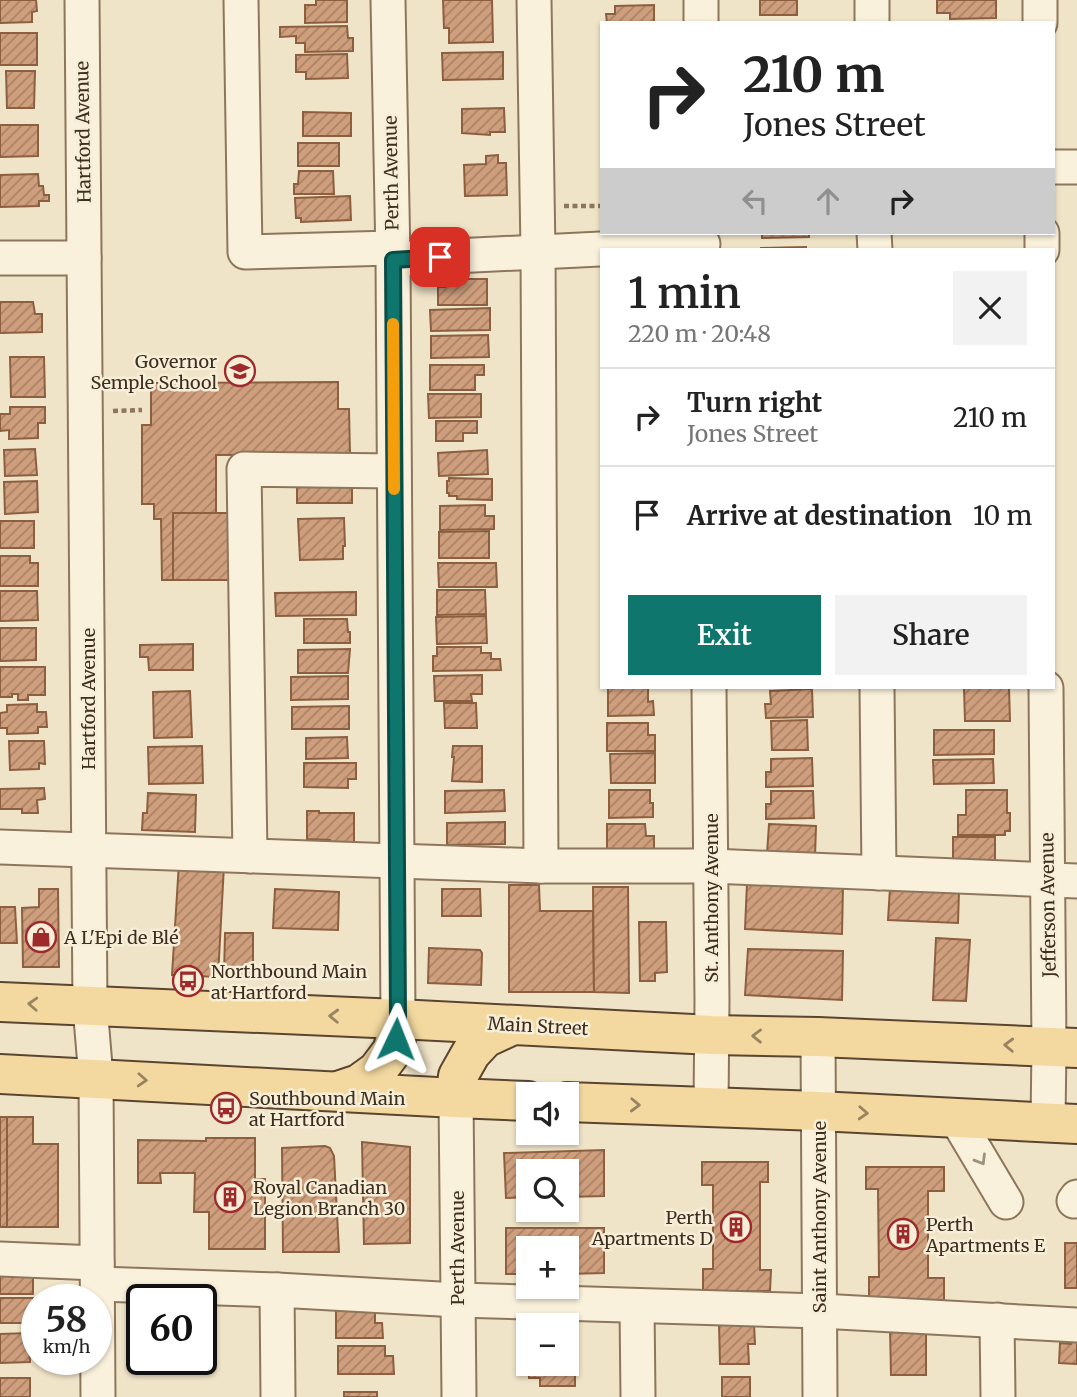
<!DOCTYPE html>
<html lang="en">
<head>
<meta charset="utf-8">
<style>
	:root { --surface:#fff; --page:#f2f2f2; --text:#222; --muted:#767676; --line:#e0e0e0; --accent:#0f766e }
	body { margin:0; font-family:Merriweather,serif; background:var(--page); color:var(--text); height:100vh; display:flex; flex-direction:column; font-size:26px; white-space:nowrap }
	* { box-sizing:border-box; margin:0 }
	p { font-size:23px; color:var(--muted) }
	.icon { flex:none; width:38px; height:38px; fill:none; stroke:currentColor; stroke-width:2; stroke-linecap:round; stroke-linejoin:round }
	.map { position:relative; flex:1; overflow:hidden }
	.panel { position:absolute; left:600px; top:248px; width:455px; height:441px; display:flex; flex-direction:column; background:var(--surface); border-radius:0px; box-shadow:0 2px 5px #0004 }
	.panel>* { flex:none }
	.guide { position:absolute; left:600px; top:21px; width:455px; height:214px; border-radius:0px; box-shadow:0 2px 5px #0004; background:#fff; color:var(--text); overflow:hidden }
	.controls { position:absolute; left:516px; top:1082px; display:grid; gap:14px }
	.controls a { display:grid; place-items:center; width:63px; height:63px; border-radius:0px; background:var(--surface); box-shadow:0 2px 5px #0004; font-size:35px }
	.speed { position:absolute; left:21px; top:1284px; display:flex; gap:14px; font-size:35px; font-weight:700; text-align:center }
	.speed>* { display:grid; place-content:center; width:91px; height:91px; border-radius:50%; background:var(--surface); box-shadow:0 2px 5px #0004; line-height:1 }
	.speed small { font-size:18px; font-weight:400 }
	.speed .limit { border:4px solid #111; border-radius:10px; background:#fff; color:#111 }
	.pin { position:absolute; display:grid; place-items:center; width:60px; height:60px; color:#fff; margin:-30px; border-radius:14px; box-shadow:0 4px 10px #0006 }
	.me { position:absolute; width:77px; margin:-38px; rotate:2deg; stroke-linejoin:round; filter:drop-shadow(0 0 5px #0008) }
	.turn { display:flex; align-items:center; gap:24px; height:147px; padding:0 28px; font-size:32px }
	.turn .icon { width:91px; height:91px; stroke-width:2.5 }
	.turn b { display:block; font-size:49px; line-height:60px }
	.lanes { display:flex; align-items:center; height:66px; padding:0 28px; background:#0003; justify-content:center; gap:35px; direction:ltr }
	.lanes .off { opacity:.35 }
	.round { display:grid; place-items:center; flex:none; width:74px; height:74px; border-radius:0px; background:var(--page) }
	.headline { display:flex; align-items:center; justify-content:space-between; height:119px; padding:0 28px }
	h1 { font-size:42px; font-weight:600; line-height:52px }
	.button { display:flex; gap:14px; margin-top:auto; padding:14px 28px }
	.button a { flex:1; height:80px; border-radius:0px; background:var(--accent); color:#fff; font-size:28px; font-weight:600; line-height:80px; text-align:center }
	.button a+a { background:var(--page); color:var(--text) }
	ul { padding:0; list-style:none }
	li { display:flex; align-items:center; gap:21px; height:98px; padding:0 28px; border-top:2px solid var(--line) }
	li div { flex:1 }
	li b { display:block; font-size:26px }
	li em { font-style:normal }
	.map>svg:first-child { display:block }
	.building { fill:url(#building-hatch); stroke:#8d5f41; stroke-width:2 }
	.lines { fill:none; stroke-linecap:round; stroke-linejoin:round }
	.minor-casing { stroke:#8d765c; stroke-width:37 }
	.major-casing { stroke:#5b4430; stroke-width:42 }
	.path { stroke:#8d765c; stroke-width:4.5; stroke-dasharray:5 3.5; stroke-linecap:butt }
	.minor { stroke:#faf1dc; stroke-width:33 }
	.major { stroke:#f3d9a0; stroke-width:38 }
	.oneway { stroke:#988460 }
	.oneway2 { stroke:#9c907e }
	.route-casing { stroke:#0a4d48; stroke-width:18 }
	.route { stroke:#0f766e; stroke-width:12 }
	.slow { stroke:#f59e0b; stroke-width:12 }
	.labels { text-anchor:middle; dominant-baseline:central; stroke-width:5; stroke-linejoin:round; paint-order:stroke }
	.street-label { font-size:18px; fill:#3d2e20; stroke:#f7eed8 }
	.poi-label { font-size:18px; fill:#3d2e20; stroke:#f7eed8; text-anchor:start }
</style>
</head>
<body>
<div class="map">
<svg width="1077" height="1397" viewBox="0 0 1077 1397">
	<defs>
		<pattern id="building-hatch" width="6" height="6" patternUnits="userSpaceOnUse" patternTransform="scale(1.75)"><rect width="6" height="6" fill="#cf9f7d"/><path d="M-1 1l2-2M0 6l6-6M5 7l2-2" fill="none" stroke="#a98266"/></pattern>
	</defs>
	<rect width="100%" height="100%" fill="#f0e4c8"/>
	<g class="building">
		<path d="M0,0H36L37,11L32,12V22L0,23Z"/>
		<path d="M316,0H347V22L305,23V5H316Z"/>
		<path d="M443,0H492L493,42L449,43V28H444Z"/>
		<rect x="760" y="0" width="37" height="15"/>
		<path d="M937,0H996V18L950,19V13H937Z"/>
		<path d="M654,5V23H607L606,14H615V6Z"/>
		<path d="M347,26L348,38H353V51L305,52V43H296V36L280,37V27Z"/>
		<rect x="0" y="33" width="37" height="32"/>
		<path d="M503,52V79L443,80L442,53Z"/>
		<path d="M347,54L348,78L306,79V72H296V55Z"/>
		<path d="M6,71H35L34,108H7Z"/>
		<path d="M504,108L505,132H490V135L462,133V109Z"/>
		<path d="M303,112L351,113V136H303Z"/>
		<path d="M0,125H38V156L0,157Z"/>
		<rect x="298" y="143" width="41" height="23"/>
		<path d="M498,155V163H506L507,195L465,196L464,165L486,164V156Z"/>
		<path d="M299,171H333L334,194H294V184H298Z"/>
		<path d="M38,174L39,186H43L44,195H49V201H39V206L0,207V175Z"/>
		<path d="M350,196L351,220L301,222V218H296L295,198Z"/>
		<path d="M762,233H809V237L762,238Z"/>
		<path d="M806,247V250H761V248Z"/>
		<path d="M445,279H487V305H438V287H445Z"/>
		<path d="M0,302H33L35,314H42V332L0,333Z"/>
		<path d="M490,308V330L431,331L430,310Z"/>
		<path d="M488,335L489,357L431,358V336Z"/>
		<path d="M10,357H44L45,397H11Z"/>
		<path d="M430,365H484V375H475V390H430Z"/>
		<path d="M338,382V409H349L350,454L216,455V513H173V580H162L161,519H154V504H142V425H151V383Z"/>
		<path d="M428,394H481V417L429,418Z"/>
		<path d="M10,407H45V423H38V438L9,439V430L0,431V414H10Z"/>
		<path d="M436,421H477V433H463V441H436Z"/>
		<path d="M35,449L37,475L5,476L4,450Z"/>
		<path d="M487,450L488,474L439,476L438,453Z"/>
		<path d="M449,478L492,479V500L457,499V496H449V493H447V481H449Z"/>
		<path d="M37,481L38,512L5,514L4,482Z"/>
		<path d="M297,481L352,482V503H297Z"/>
		<path d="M485,505V516H494V529L440,530V506Z"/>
		<path d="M173,513H232L233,580H173Z"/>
		<path d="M344,518L345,546H343V559L300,560L298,519Z"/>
		<rect x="0" y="521" width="34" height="27"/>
		<path d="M489,531V558H439V532Z"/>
		<path d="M0,556H30V563H38V586H0Z"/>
		<path d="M438,563H496L497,587H439Z"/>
		<path d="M437,590H485L486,614L437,615Z"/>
		<path d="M0,591H37L38,620L0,621Z"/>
		<path d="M356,592V615L276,616L275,593Z"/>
		<path d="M486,616L487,643L437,644L436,617Z"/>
		<path d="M304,619H347L348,632H350V643H304Z"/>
		<path d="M0,628H36V660L0,661Z"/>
		<path d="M193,644V670H149L148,657H140V645Z"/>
		<path d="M437,647H481V653H491V659H500L501,670L433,671V656H437Z"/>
		<path d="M350,649L348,673H298V650Z"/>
		<path d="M0,667H45V695H28V700H18V694H12V697H0Z"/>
		<path d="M482,675V694H471L472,701H435L434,676Z"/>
		<path d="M348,676V699L291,700V677Z"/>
		<path d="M608,688H648V702L653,701L654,715L608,716Z"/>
		<path d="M964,688H1009L1010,721H965Z"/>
		<path d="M812,689L813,717L766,718L765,704H771L770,691Z"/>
		<path d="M190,691L192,737L154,738L153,692Z"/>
		<path d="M444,703H476L477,728H445Z"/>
		<path d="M37,704V712H46L47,727H38V733L7,734V728H0V713L7,712V705Z"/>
		<path d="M349,706V729H292V707Z"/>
		<path d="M807,720L808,750H772L771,721Z"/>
		<path d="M607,723H648V735H655V751H607Z"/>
		<path d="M934,730H994V754L934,755Z"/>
		<path d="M347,737L348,758L306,759V738Z"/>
		<path d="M9,741H44L45,764L39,763V769L10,770Z"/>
		<path d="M202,746L203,783L149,784L148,747Z"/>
		<path d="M453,746H482V782L452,781L454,757H452Z"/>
		<path d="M655,753V783H611L610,754Z"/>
		<path d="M812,758L813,786L766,787V772H771V759Z"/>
		<path d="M993,759L994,783L934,784L933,760Z"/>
		<path d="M304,763H356V779H348V788L304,787Z"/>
		<path d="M44,788L45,799L37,800L38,813H22V809H0V789Z"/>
		<path d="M504,790L505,811L445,813V791Z"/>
		<path d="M609,790H650V803H653V817L609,818Z"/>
		<path d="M966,790H1007V813H1010V831H1005V835H958V815H966Z"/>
		<path d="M771,791H813L814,818L766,819V804H771Z"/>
		<path d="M148,793L196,795L195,832L142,830L143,813H147Z"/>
		<path d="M307,811H319V813H354V842H330V840L307,839Z"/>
		<path d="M505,822V844L447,845V823Z"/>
		<path d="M607,824H645L646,836H654V851H607Z"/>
		<path d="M769,824L816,826L815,857L767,854Z"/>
		<rect x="953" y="837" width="42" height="23"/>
		<path d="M179,862L224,865L218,977L172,975Z"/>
		<path d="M747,883L843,886L842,934L745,929Z"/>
		<path d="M509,885H539L540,911H593L594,992H509Z"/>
		<path d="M593,887H628L629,993L594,992Z"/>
		<path d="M890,888L959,891L958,923L888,920Z"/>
		<path d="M39,889H58L59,967H23L22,908L39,907Z"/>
		<path d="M275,889L339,892L338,930L273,928Z"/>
		<path d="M442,889H480L481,916H442Z"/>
		<path d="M0,907H15L17,943H0Z"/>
		<path d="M639,922H666L667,972L655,973V981H640Z"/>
		<path d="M225,933H253V976L224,975Z"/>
		<path d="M936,938L970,940L966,1001L933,1000Z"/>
		<path d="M429,948L480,950L482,953L481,985L428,983Z"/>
		<path d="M748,949L843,951L842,1000L745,995Z"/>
		<rect x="0" y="1117" width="7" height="110"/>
		<path d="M7,1117H33V1144H58V1227H7Z"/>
		<path d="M206,1138H255V1179H265V1249H209V1212H194L195,1173H160L161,1183H138V1140L206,1141Z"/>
		<path d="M362,1142L410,1147V1243L364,1244Z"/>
		<path d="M325,1146L330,1148L334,1156L339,1252H283L282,1148Z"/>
		<path d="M604,1150V1196L567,1197V1171H528V1197L506,1198L504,1153Z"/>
		<path d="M702,1162H768V1182H760V1270H771L770,1291L703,1292V1269H713V1185H702Z"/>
		<path d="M866,1167H944V1191H928V1278H944V1300H869V1277H879L878,1189H866Z"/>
		<path d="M506,1228H604V1273L567,1274V1248H528V1274H506Z"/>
		<rect x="1065" y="1243" width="12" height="45"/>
		<path d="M33,1268V1294H0V1269Z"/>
		<path d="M205,1295L206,1339H201V1300Z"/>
		<rect x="0" y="1298" width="33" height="25"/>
		<path d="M375,1309V1323H382L383,1338H336V1310Z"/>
		<path d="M539,1317H573L574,1347H567V1325H539Z"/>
		<path d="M719,1324H754L755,1344H748L749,1364H720Z"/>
		<path d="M890,1328H926V1375H891Z"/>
		<path d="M1072,1331H1077V1364L1059,1363L1060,1343L1071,1344Z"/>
		<path d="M29,1333L30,1362L0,1363V1334Z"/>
		<path d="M201,1346H210L211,1373L184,1374V1362H176V1360H201Z"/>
		<path d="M338,1346H385V1356H393L394,1374H338Z"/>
		<path d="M567,1360H575V1386H540V1378H529V1368H540V1363H567Z"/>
		<rect x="722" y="1377" width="28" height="20"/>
		<rect x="0" y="1378" width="30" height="19"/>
		<rect x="344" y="1392" width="33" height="5"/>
	</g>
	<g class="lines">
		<g class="minor-casing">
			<g id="minor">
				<path d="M82,0L90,1006L96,1078L98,1397"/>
				<path d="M241,0L245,252L392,248"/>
				<path d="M388,0L393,259L398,1019"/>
				<path d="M534,0L538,252L541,866"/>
				<path d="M701,0V23"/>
				<path d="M872,0V23"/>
				<path d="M1040,0V23"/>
				<path d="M1054,167H1077"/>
				<path d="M874,233L875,250"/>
				<path d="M1042,233V250"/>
				<path d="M0,258H84"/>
				<path d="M393,259L703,244"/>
				<path d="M709,688L712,1001L711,1107"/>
				<path d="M877,688L879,873"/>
				<path d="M1046,688L1049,1047L1048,1122"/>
				<path d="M0,847L541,866H711L1077,881"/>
				<path d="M250,856L244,469L394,471"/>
				<path d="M818,1037L820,1397"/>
				<path d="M456,1098L459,1397"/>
				<path d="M956,1118L1006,1202"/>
				<path d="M1074,1201L1077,1197"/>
				<path d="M0,1259L97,1263"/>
				<path d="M98,1284L277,1290L458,1300L820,1311L1077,1325"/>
				<path d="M277,1290L278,1397"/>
				<path d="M637,1306L638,1397"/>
				<path d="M997,1320L998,1397"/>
			</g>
		</g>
		<g class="major-casing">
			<g id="major">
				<path d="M0,1002L398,1019L712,1035L818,1037L1077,1048"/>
				<path d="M0,1074L456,1098L528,1101"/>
				<path d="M338,1091L359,1084L377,1071L392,1051L396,1039L398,1019"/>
				<path d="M456,1098L458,1076L471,1053L485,1038L513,1025"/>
				<path d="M567,1102L818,1111L1077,1124"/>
			</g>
		</g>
		<g class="path">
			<path d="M564,206H602"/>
			<path d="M113,411L142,410"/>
		</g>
		<use href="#minor" class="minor"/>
		<use href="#major" class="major"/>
	</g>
	<defs><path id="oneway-chevron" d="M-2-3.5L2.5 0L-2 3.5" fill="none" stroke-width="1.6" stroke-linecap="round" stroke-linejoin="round" transform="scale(1.75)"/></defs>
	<g class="oneway">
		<use href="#oneway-chevron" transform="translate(33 1004) rotate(-177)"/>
		<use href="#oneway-chevron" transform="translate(334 1016) rotate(-178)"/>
		<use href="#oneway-chevron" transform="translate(757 1036) rotate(-179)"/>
		<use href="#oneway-chevron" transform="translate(1009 1045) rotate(-178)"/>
		<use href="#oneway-chevron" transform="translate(142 1080) rotate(3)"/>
		<use href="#oneway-chevron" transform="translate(635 1105) rotate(2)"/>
		<use href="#oneway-chevron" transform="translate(863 1113) rotate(3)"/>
	</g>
	<use class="oneway2" href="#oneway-chevron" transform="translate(981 1160) rotate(59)"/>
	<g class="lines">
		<g class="route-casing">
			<path id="route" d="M396,1039L398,1019L393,260L440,257"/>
		</g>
		<use href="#route" class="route"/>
		<path class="slow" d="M393,324L394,489"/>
	</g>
	<defs>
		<g id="school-ring" transform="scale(1.575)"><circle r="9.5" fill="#f7eed8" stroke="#9e2a2b" stroke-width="1.5"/><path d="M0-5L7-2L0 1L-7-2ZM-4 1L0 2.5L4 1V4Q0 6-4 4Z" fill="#9e2a2b"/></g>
		<g id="shop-ring" transform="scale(1.575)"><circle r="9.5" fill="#f7eed8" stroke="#9e2a2b" stroke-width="1.5"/><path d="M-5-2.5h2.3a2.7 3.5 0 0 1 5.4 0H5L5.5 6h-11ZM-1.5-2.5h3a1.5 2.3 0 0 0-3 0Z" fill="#9e2a2b"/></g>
		<g id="bus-ring" transform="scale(1.575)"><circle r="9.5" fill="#f7eed8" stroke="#9e2a2b" stroke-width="1.5"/><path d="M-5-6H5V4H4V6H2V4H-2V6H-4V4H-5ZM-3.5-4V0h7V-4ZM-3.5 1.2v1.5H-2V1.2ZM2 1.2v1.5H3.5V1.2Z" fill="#9e2a2b"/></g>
		<g id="building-ring" transform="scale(1.575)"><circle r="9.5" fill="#f7eed8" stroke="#9e2a2b" stroke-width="1.5"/><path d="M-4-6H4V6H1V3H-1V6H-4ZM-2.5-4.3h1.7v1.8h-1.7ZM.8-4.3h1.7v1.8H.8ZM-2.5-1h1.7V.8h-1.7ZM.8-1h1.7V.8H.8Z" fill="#9e2a2b"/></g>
	</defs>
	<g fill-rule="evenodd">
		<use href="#school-ring" x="240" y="371"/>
		<use href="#shop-ring" x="41" y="937"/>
		<use href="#bus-ring" x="188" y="981"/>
		<use href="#bus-ring" x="226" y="1108"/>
		<use href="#building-ring" x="230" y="1197"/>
		<use href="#building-ring" x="736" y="1227"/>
		<use href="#building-ring" x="903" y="1234"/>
	</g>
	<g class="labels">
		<g class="street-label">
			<text transform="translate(83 132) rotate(-91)">Hartford Avenue</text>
			<text transform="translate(391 173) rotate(-91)">Perth Avenue</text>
			<text transform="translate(88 699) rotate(-90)">Hartford Avenue</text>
			<text transform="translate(711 898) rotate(-90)">St. Anthony Avenue</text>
			<text transform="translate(1048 905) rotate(-91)">Jefferson Avenue</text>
			<text transform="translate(538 1026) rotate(3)">Main Street</text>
			<text transform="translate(819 1217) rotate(-90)">Saint Anthony Avenue</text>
			<text transform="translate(457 1248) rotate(-90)">Perth Avenue</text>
		</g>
		<g class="poi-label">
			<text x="217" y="361" text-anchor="end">Governor<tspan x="217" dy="21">Semple School</tspan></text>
			<text x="64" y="937">A L'Epi de Blé</text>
			<text x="211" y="971">Northbound Main<tspan x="211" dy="21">at Hartford</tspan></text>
			<text x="249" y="1098">Southbound Main<tspan x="249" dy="21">at Hartford</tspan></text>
			<text x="253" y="1187">Royal Canadian<tspan x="253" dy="21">Legion Branch 30</tspan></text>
			<text x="713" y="1217" text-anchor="end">Perth<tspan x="713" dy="21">Apartments D</tspan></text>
			<text x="926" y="1224">Perth<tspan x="926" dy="21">Apartments E</tspan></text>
		</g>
	</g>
</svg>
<div class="controls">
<a><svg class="icon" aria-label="sound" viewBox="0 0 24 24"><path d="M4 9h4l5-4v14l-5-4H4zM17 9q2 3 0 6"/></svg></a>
<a><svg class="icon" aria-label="search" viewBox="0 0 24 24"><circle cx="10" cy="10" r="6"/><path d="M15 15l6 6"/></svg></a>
<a>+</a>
<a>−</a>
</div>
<div class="speed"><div>58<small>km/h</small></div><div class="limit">60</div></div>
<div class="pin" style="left:440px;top:257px;background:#d93025"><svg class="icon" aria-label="arrive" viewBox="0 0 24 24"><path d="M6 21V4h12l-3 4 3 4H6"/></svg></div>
<svg class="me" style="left:396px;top:1039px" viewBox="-20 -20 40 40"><path d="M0-17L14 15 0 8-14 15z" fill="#0f766e" stroke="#fff" stroke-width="4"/></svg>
<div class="guide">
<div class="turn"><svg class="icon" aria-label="right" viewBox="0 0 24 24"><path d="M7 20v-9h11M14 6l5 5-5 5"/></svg><div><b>210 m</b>Jones Street</div></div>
<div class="lanes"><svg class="icon off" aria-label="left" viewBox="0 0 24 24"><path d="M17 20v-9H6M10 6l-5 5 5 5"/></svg><svg class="icon off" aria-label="ahead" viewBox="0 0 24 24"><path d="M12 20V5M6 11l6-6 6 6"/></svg><svg class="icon" aria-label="right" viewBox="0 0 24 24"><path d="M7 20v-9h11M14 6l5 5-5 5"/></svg></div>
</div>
<section class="panel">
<div class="headline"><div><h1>1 min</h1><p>220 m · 20:48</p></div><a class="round"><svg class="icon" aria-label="close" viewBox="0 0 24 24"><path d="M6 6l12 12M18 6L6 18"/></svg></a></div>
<ul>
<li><svg class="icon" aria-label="right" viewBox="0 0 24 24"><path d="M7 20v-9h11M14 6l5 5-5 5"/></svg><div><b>Turn right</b><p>Jones Street</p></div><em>210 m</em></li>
<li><svg class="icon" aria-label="arrive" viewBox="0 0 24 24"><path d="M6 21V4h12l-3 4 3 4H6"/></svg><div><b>Arrive at destination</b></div><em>10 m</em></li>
</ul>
<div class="button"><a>Exit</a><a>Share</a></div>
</section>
</div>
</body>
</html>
